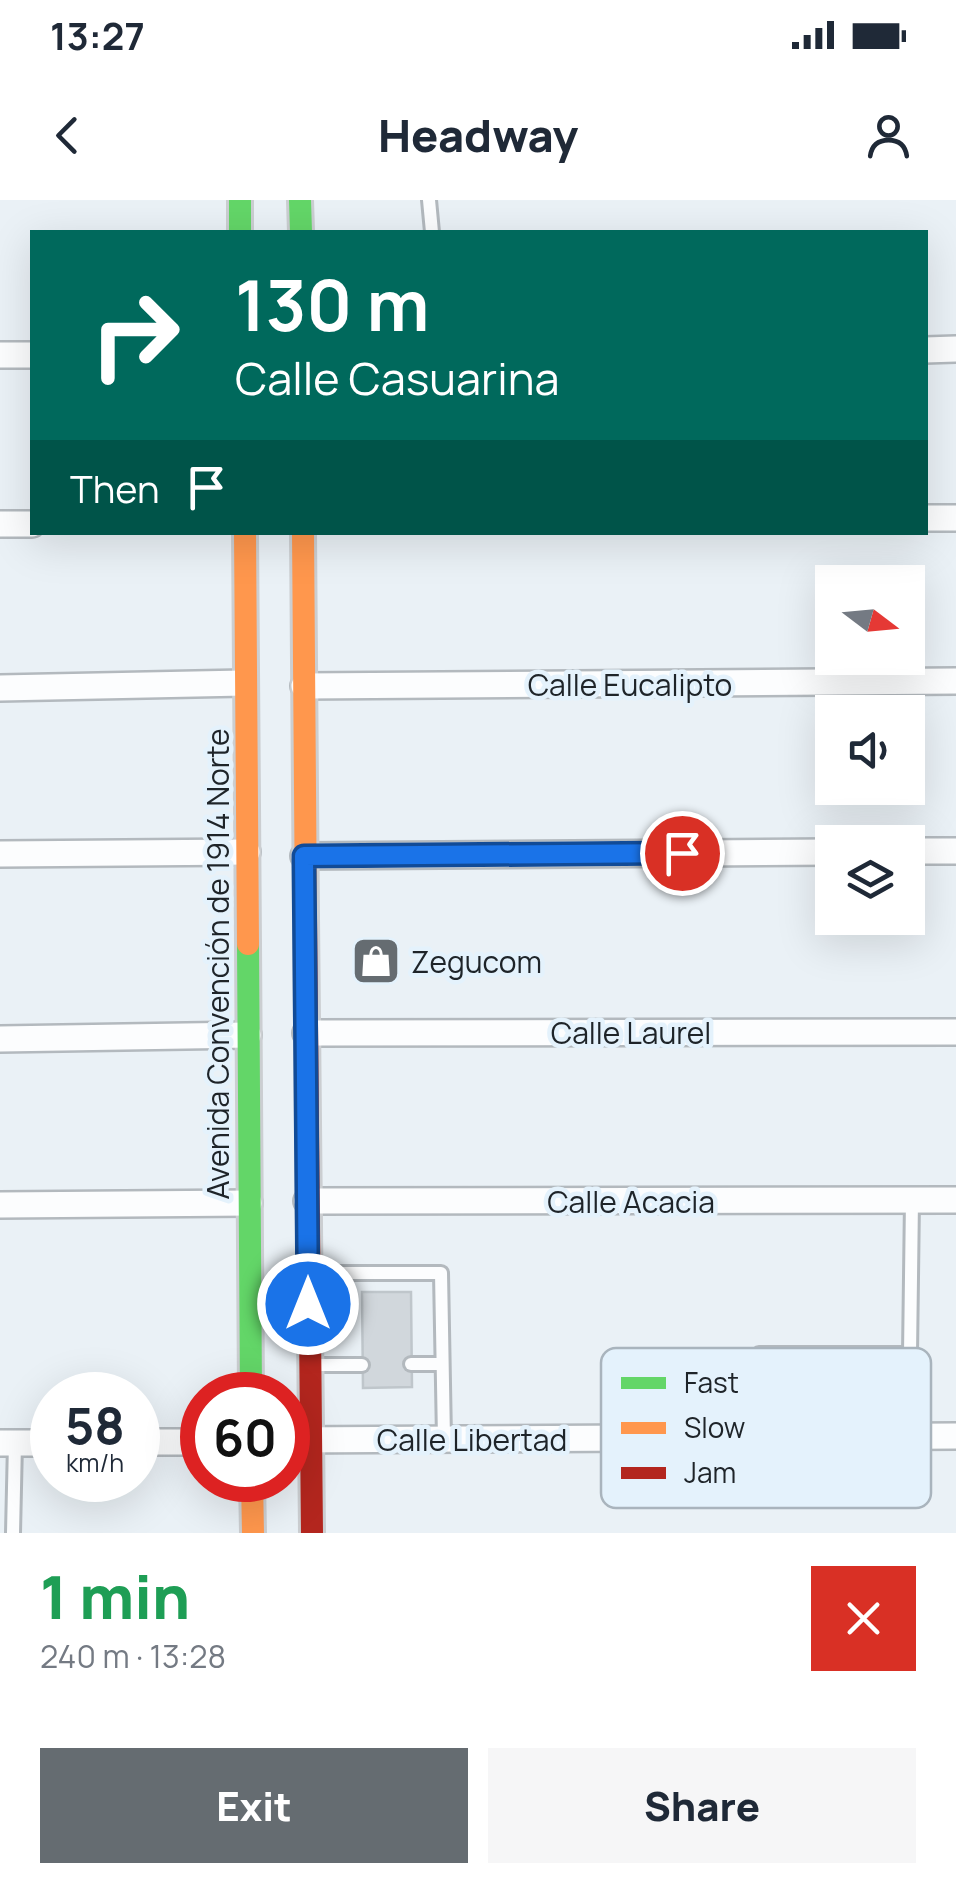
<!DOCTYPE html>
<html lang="en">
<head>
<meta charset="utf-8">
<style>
	:root { --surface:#fff; --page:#f6f6f7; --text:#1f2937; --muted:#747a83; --accent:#656c71 }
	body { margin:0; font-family:Manrope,sans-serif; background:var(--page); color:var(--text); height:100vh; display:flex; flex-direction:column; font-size:38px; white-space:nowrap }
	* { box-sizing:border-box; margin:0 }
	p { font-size:32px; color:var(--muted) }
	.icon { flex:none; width:55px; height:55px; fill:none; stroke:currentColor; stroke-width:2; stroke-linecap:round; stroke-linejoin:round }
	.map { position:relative; height:1333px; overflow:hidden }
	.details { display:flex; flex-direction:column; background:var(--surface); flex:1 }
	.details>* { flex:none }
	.hud { position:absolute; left:30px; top:30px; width:898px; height:305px; border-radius:0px; box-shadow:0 10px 40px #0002; background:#00695c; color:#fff; overflow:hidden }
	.needle { width:65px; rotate:106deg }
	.tools { position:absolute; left:815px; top:365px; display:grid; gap:20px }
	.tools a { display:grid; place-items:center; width:110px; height:110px; border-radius:0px; background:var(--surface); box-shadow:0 10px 40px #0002; font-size:50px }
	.speed { position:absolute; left:30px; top:1172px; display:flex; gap:20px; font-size:50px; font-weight:700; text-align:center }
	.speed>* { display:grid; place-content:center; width:130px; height:130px; border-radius:50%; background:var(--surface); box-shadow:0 10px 40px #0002; line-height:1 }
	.speed small { font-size:25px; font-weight:400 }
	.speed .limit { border:15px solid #d22; background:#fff; color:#111 }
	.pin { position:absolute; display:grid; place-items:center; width:85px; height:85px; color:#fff; margin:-42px; border:5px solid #fff; border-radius:50%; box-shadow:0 2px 10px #0007 }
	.me { position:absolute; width:110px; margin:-55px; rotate:0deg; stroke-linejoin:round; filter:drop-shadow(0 0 8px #0008) }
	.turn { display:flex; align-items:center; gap:35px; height:210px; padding:0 40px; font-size:45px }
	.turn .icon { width:130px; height:130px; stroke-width:2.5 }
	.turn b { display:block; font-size:70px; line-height:85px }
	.then { display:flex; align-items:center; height:95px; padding:0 40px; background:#0003; gap:20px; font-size:38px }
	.round { display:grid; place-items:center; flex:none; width:105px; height:105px; border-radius:0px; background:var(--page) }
	.head { display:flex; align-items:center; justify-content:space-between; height:170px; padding:0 40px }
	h1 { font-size:60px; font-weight:800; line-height:75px; color:#1e9e55 }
	.button { display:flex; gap:20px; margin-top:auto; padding:20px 40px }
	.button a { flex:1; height:115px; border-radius:0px; background:var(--accent); color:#fff; font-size:40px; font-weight:800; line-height:115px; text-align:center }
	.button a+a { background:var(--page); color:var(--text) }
	.status { display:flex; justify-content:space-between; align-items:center; height:70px; padding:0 50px; background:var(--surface); direction:ltr }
	.status svg { height:28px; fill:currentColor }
	header { display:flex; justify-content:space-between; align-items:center; height:130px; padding:0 40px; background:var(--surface); font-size:45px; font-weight:800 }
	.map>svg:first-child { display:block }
	.building { fill:#d1d7dc; stroke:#bfc6cb; stroke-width:2.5 }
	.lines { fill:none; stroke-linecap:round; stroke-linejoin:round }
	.lane-casing { stroke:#b3b9be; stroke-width:18 }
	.street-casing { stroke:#b3b9be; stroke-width:30 }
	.fast-casing { stroke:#cbced1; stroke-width:28 }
	.slow-casing { stroke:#cbced1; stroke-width:28 }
	.jam-casing { stroke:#cbced1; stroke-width:28 }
	.lane { stroke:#fcfdfe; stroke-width:12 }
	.street { stroke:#fcfdfe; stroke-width:25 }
	.fast { stroke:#63d668; stroke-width:22 }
	.slow { stroke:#ff974d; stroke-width:22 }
	.jam { stroke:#b3261e; stroke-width:22 }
	.route-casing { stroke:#114b97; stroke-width:25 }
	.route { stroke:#1a73e8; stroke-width:18 }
	.labels { text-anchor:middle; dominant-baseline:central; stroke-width:9; stroke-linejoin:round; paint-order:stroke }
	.street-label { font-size:30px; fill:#1e2429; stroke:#e4f2fc }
	.poi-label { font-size:30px; fill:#1e2429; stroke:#e4f2fc; text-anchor:start }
	.key { fill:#e4f2fc; stroke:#a9b4bd; stroke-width:2.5 }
	.key-label { font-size:28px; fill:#1e2429 }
</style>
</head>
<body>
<div class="status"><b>13:27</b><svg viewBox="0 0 49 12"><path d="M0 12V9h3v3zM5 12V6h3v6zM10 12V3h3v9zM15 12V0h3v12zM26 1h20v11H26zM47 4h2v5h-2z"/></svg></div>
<header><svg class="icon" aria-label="back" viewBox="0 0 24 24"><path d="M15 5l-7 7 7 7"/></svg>Headway<svg class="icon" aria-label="person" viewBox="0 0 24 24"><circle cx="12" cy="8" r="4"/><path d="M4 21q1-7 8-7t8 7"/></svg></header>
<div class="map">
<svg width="956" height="1333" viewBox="0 0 956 1333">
	<rect width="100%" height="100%" fill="#eaf1f6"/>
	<path class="building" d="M362,1092H411L412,1187L363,1188Z"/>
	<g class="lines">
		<g class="lane-casing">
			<g id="lane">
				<path d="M429,0L432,32"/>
				<path d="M315,1073H441L444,1239"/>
				<path d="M759,1154H910L912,1000"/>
				<path d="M411,1164H442"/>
				<path d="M315,1165H362"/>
				<path d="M13,1333L15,1243"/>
			</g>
		</g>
		<g class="street-casing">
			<g id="street">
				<path d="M925,150L956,149"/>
				<path d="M0,155H32"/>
				<path d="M925,318H956"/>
				<path d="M0,324H32"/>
				<path d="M304,486L956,481"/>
				<path d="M0,488L244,483"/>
				<path d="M908,651H956"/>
				<path d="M0,654L247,652"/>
				<path d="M304,656L832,652"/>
				<path d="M306,833L956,832"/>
				<path d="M0,839L248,835"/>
				<path d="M307,1001L956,1000"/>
				<path d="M0,1005L249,1003"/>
				<path d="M288,1240L956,1236"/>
				<path d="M138,1242H202"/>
				<path d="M0,1243H52"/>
			</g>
		</g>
		<g class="fast-casing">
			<g id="fast">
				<path d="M240,0V32"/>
				<path d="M300,0L301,32"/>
				<path d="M248,744L251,1195"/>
			</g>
		</g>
		<g class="slow-casing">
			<g id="slow">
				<path d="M245,332L248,744"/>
				<path d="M303,332L306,718"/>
				<path d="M252,1280L253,1333"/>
			</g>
		</g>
		<g class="jam-casing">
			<path id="jam" d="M306,718L312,1333"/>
		</g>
		<use href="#lane" class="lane"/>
		<use href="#street" class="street"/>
		<use href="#fast" class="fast"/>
		<use href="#slow" class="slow"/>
		<use href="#jam" class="jam"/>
	</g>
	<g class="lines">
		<g class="route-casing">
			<path id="route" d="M308,1104L304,656L682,653"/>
		</g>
		<use href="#route" class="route"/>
	</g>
	<defs>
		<g id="shop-square" transform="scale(2.5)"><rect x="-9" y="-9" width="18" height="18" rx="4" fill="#656c71" stroke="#e4f2fc"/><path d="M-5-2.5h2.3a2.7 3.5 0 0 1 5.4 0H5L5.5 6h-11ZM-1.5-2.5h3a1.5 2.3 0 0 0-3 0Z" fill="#fff"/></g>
	</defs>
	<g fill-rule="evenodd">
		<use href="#shop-square" x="376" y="761"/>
	</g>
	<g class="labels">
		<g class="street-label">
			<text x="630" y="484">Calle Eucalipto</text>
			<text transform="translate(217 764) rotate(-90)">Avenida Convención de 1914 Norte</text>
			<text x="631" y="832">Calle Laurel</text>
			<text x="631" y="1001">Calle Acacia</text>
			<text x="472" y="1239">Calle Libertad</text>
		</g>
		<g class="poi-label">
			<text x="411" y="761">Zegucom</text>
		</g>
	</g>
	<rect x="601" y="1148" width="330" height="160" rx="15" class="key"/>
	<rect x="621" y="1177" width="45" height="12" fill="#63d668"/>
	<rect x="621" y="1222" width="45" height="12" fill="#ff974d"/>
	<rect x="621" y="1267" width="45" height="12" fill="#b3261e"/>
	<g class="key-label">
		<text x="684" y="1193">Fast</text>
		<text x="684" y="1238">Slow</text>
		<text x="684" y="1283">Jam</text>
	</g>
</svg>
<div class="tools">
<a><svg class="needle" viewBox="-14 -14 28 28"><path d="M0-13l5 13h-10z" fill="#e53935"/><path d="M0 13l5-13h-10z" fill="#747a83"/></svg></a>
<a><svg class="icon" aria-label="sound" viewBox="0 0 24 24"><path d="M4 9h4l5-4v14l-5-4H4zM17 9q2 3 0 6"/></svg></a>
<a><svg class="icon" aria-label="layers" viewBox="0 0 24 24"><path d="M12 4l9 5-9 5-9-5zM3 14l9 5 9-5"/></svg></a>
</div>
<div class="speed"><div>58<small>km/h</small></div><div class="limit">60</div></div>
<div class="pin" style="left:682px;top:653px;background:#d93025"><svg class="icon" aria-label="arrive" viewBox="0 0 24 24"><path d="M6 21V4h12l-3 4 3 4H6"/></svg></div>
<svg class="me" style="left:308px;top:1104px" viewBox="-20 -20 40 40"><circle r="17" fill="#1a73e8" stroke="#fff" stroke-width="3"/><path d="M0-11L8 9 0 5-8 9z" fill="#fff"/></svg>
<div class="hud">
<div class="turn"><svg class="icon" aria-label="right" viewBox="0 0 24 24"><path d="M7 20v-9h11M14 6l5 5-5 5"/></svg><div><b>130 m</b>Calle Casuarina</div></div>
<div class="then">Then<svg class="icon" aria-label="arrive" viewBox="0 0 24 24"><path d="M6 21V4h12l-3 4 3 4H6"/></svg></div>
</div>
</div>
<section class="details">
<div class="head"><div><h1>1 min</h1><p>240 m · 13:28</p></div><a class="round" style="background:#d93025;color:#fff"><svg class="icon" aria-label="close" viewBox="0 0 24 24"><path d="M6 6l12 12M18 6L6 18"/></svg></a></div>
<div class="button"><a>Exit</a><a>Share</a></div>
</section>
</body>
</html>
